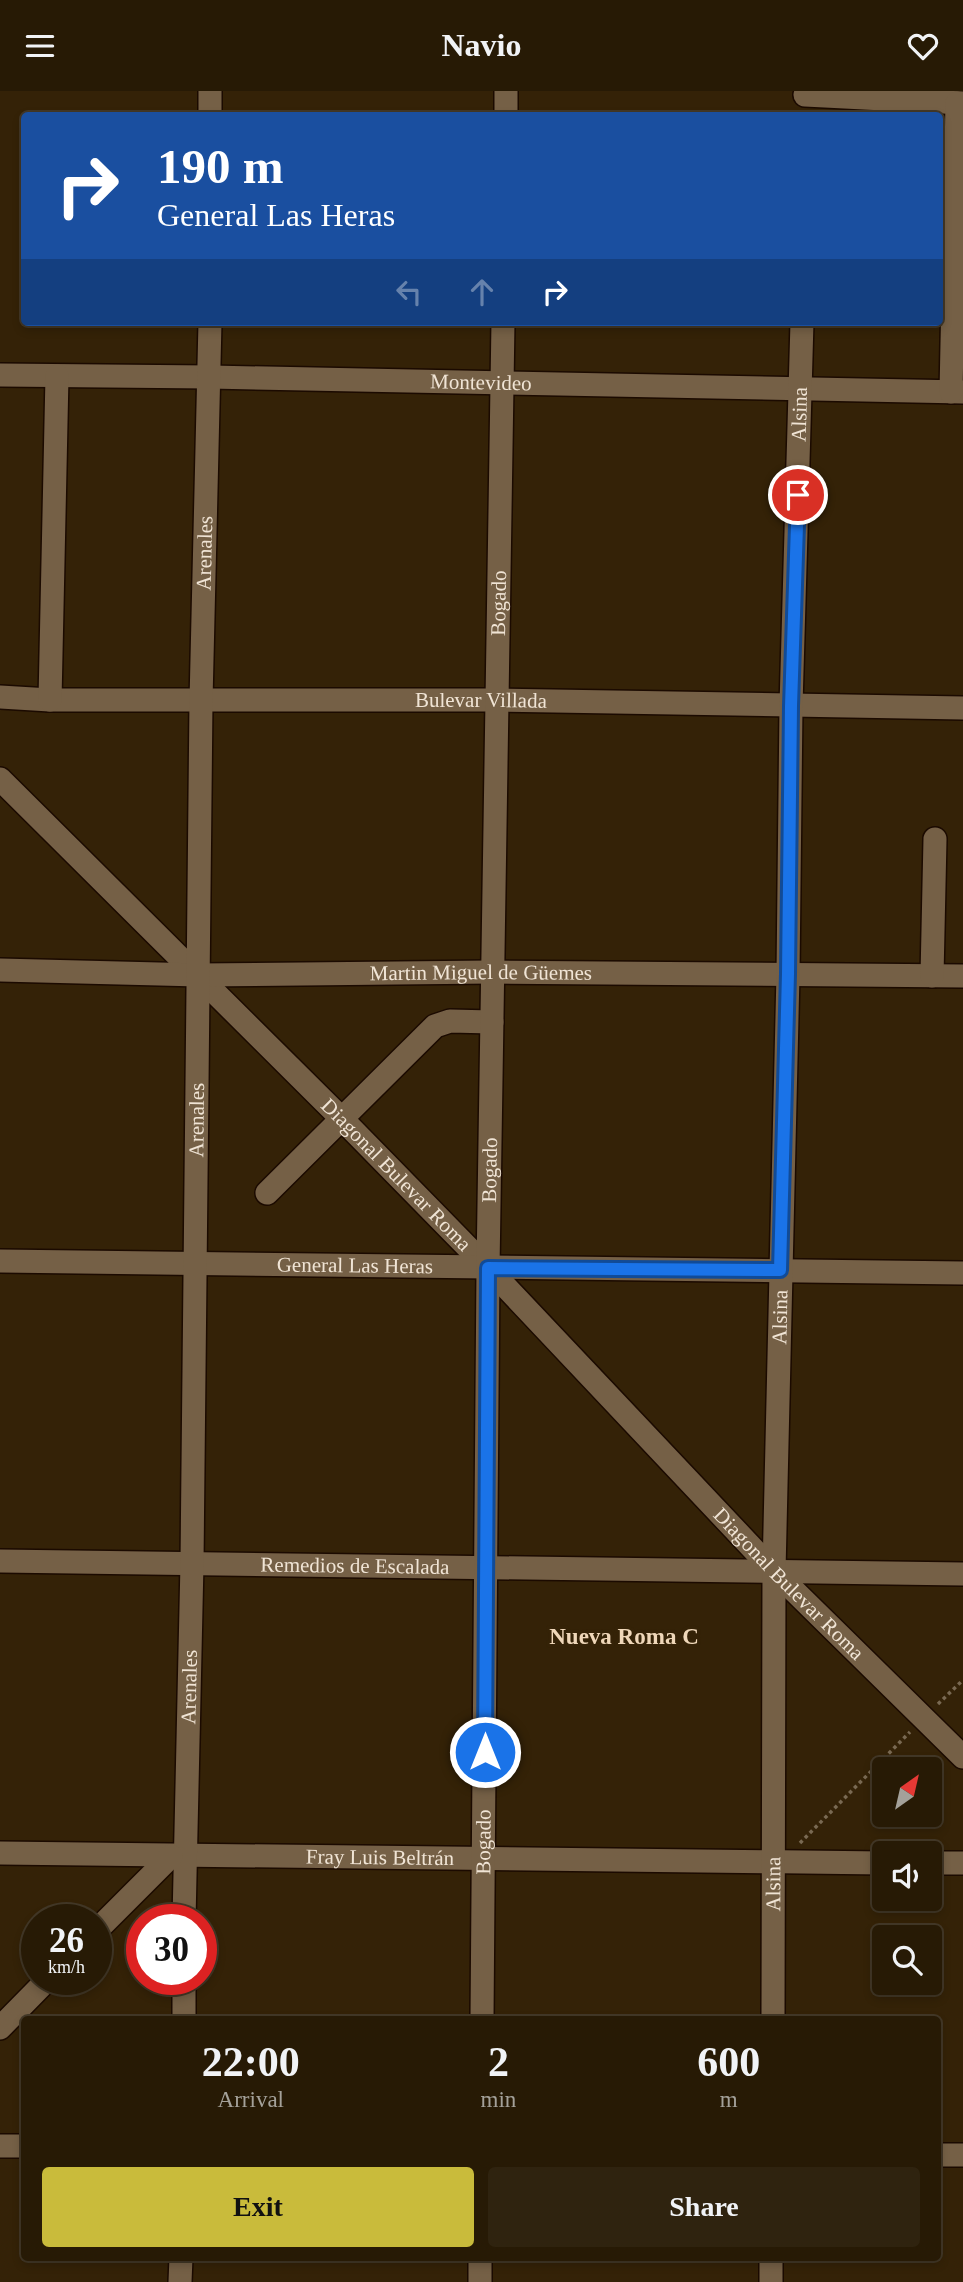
<!DOCTYPE html>
<html lang="en">
<head>
<meta charset="utf-8">
<style>
	:root { --surface:#271a05; --page:#2f230f; --text:#f1f3f6; --muted:#a4a19a; --line:#433827; --accent:#c9bb3b }
	body { margin:0; font-family:Georgia,serif; background:var(--page); color:var(--text); height:100vh; display:flex; flex-direction:column; font-size:26px; white-space:nowrap }
	* { box-sizing:border-box; margin:0 }
	p { font-size:23px; color:var(--muted) }
	.icon { flex:none; width:38px; height:38px; fill:none; stroke:currentColor; stroke-width:2; stroke-linecap:round; stroke-linejoin:round }
	.map { position:relative; flex:1; overflow:hidden }
	.side { position:absolute; left:21px; top:1925px; width:920px; height:245px; display:flex; flex-direction:column; background:var(--surface); border-radius:7px; box-shadow:0 4px 10px #0003,0 0 0 2px var(--line) }
	.side>* { flex:none }
	.hud { position:absolute; left:21px; top:21px; width:922px; height:214px; border-radius:7px; box-shadow:0 4px 10px #0003,0 0 0 2px var(--line); background:#1a4fa0; color:#fff; overflow:hidden }
	.needle { width:46px; rotate:34deg }
	.fabs { position:absolute; left:872px; top:1666px; display:grid; gap:14px }
	.fabs a { display:grid; place-items:center; width:70px; height:70px; border-radius:7px; background:var(--surface); box-shadow:0 4px 10px #0003,0 0 0 2px var(--line); font-size:35px }
	.speed { position:absolute; left:21px; top:1813px; display:flex; gap:14px; font-size:35px; font-weight:700; text-align:center }
	.speed>* { display:grid; place-content:center; width:91px; height:91px; border-radius:50%; background:var(--surface); box-shadow:0 4px 10px #0003,0 0 0 2px var(--line); line-height:1 }
	.speed small { font-size:18px; font-weight:400 }
	.speed .limit { border:10px solid #d22; background:#fff; color:#111 }
	.pin { position:absolute; display:grid; place-items:center; width:60px; height:60px; color:#fff; margin:-30px; border:4px solid #fff; border-radius:50%; box-shadow:0 2px 7px #0007 }
	.me { position:absolute; width:77px; margin:-38px; rotate:0deg; stroke-linejoin:round; filter:drop-shadow(0 0 5px #0008) }
	.turn { display:flex; align-items:center; gap:24px; height:147px; padding:0 21px; font-size:32px }
	.turn .icon { width:91px; height:91px; stroke-width:2.5 }
	.turn b { display:block; font-size:49px; line-height:60px }
	.lanes { display:flex; align-items:center; height:66px; padding:0 21px; background:#0003; justify-content:center; gap:35px; direction:ltr }
	.lanes .off { opacity:.35 }
	.eta { display:flex; justify-content:space-evenly; align-items:center; height:119px; text-align:center }
	.eta b { font-size:42px; font-weight:800; line-height:49px }
	.action { display:flex; gap:14px; margin-top:auto; padding:14px 21px }
	.action a { flex:1; height:80px; border-radius:7px; background:var(--accent); color:#111; font-size:28px; font-weight:800; line-height:80px; text-align:center }
	.action a+a { background:var(--page); color:var(--text) }
	header { display:flex; justify-content:space-between; align-items:center; height:91px; padding:0 21px; background:var(--surface); font-size:32px; font-weight:800 }
	.map>svg:first-child { display:block }
	.lines { fill:none; stroke-linecap:round; stroke-linejoin:round }
	.minor-casing { stroke:#1b0a00; stroke-width:26 }
	.path { stroke:#796952; stroke-width:3.5; stroke-dasharray:3.5 3.5; stroke-linecap:butt }
	.minor { stroke:#756046; stroke-width:23 }
	.route-casing { stroke:#114b97; stroke-width:18 }
	.route { stroke:#1a73e8; stroke-width:12 }
	.labels { text-anchor:middle; dominant-baseline:central; stroke-width:7; stroke-linejoin:round; paint-order:stroke }
	.street-label { font-size:21px; fill:#f0e4d5; stroke:#342207 }
	.neighbourhood-label { font-size:23px; font-weight:bold; fill:#efd7b9; stroke:#342207 }
</style>
</head>
<body>
<header><svg class="icon" aria-label="menu" viewBox="0 0 24 24"><path d="M4 6h16M4 12h16M4 18h16"/></svg>Navio<svg class="icon" aria-label="heart" viewBox="0 0 24 24"><path d="M12 20l-8-8c-3-5 5-10 8-4 3-6 11-1 8 4z"/></svg></header>
<div class="map">
<svg width="963" height="2191" viewBox="0 0 963 2191">
	<rect width="100%" height="100%" fill="#342207"/>
	<g class="lines">
		<g class="minor-casing">
			<g id="minor">
				<path d="M210,0V24"/>
				<path d="M805,4L963,12"/>
				<path d="M506,24V0"/>
				<path id="s1" d="M0,284L210,286L963,301"/>
				<path d="M951,301L957,12"/>
				<path id="s2" d="M0,606L50,609H497L963,617"/>
				<path d="M50,609L57,285"/>
				<path id="s3" d="M0,688L341,1027L488,1177L774,1480L963,1666"/>
				<path id="s4" d="M0,879L199,884L492,881L963,885"/>
				<path d="M932,885L935,748"/>
				<path d="M267,1102L435,935L450,930L492,931"/>
				<path id="s5" d="M0,1170L963,1182"/>
				<path id="s6" d="M0,1470L963,1483"/>
				<path id="s7" d="M0,1762L884,1772"/>
				<path d="M929,1772H963"/>
				<path id="s8" d="M184,1829L192,1472L201,610L210,231"/>
				<path d="M96,1840L171,1765"/>
				<path d="M184,1928V1888"/>
				<path id="s9" d="M482,1928L488,1177L503,231"/>
				<path id="s10" d="M773,1928L774,1480L788,883L791,615L802,231"/>
				<path d="M0,1937L48,1888"/>
				<path d="M0,2055H24"/>
				<path d="M938,2064H963"/>
				<path d="M480,2166V2191"/>
				<path d="M180,2191L181,2166"/>
				<path d="M771,2191V2166"/>
			</g>
		</g>
		<g class="path">
			<path d="M938,1613L963,1589"/>
			<path d="M800,1752L910,1641"/>
		</g>
		<use href="#minor" class="minor"/>
	</g>
	<g class="lines">
		<g class="route-casing">
			<path id="route" d="M485,1661L488,1177L780,1179L788,883L791,615L798,404"/>
		</g>
		<use href="#route" class="route"/>
	</g>
	<g class="labels">
		<g class="street-label">
			<text stroke="none"><textPath href="#s1" startOffset="481">Montevideo</textPath></text>
			<text stroke="none"><textPath href="#s10" startOffset="1605">Alsina</textPath></text>
			<text stroke="none"><textPath href="#s8" startOffset="1367">Arenales</textPath></text>
			<text stroke="none"><textPath href="#s9" startOffset="1416">Bogado</textPath></text>
			<text stroke="none"><textPath href="#s2" startOffset="481">Bulevar Villada</textPath></text>
			<text stroke="none"><textPath href="#s4" startOffset="481">Martin Miguel de Güemes</textPath></text>
			<text stroke="none"><textPath href="#s8" startOffset="800">Arenales</textPath></text>
			<text stroke="none"><textPath href="#s9" startOffset="849">Bogado</textPath></text>
			<text stroke="none"><textPath href="#s3" startOffset="560">Diagonal Bulevar Roma</textPath></text>
			<text stroke="none"><textPath href="#s5" startOffset="355">General Las Heras</textPath></text>
			<text stroke="none"><textPath href="#s10" startOffset="702">Alsina</textPath></text>
			<text stroke="none"><textPath href="#s6" startOffset="355">Remedios de Escalada</textPath></text>
			<text stroke="none"><textPath href="#s3" startOffset="1127">Diagonal Bulevar Roma</textPath></text>
			<text stroke="none"><textPath href="#s8" startOffset="233">Arenales</textPath></text>
			<text stroke="none"><textPath href="#s9" startOffset="177">Bogado</textPath></text>
			<text stroke="none"><textPath href="#s7" startOffset="380">Fray Luis Beltrán</textPath></text>
			<text stroke="none"><textPath href="#s10" startOffset="135">Alsina</textPath></text>
		</g>
		<g class="neighbourhood-label">
			<text x="624" y="1545">Nueva Roma C</text>
		</g>
	</g>
</svg>
<div class="fabs">
<a><svg class="needle" viewBox="-14 -14 28 28"><path d="M0-13l5 13h-10z" fill="#e53935"/><path d="M0 13l5-13h-10z" fill="#a4a19a"/></svg></a>
<a><svg class="icon" aria-label="sound" viewBox="0 0 24 24"><path d="M4 9h4l5-4v14l-5-4H4zM17 9q2 3 0 6"/></svg></a>
<a><svg class="icon" aria-label="search" viewBox="0 0 24 24"><circle cx="10" cy="10" r="6"/><path d="M15 15l6 6"/></svg></a>
</div>
<div class="speed"><div>26<small>km/h</small></div><div class="limit">30</div></div>
<div class="pin" style="left:798px;top:404px;background:#d93025"><svg class="icon" aria-label="arrive" viewBox="0 0 24 24"><path d="M6 21V4h12l-3 4 3 4H6"/></svg></div>
<svg class="me" style="left:485px;top:1661px" viewBox="-20 -20 40 40"><circle r="17" fill="#1a73e8" stroke="#fff" stroke-width="3"/><path d="M0-11L8 9 0 5-8 9z" fill="#fff"/></svg>
<div class="hud">
<div class="turn"><svg class="icon" aria-label="right" viewBox="0 0 24 24"><path d="M7 20v-9h11M14 6l5 5-5 5"/></svg><div><b>190 m</b>General Las Heras</div></div>
<div class="lanes"><svg class="icon off" aria-label="left" viewBox="0 0 24 24"><path d="M17 20v-9H6M10 6l-5 5 5 5"/></svg><svg class="icon off" aria-label="ahead" viewBox="0 0 24 24"><path d="M12 20V5M6 11l6-6 6 6"/></svg><svg class="icon" aria-label="right" viewBox="0 0 24 24"><path d="M7 20v-9h11M14 6l5 5-5 5"/></svg></div>
</div>
<section class="side">
<div class="eta">
<div><b>22:00</b><p>Arrival</p></div>
<div><b>2</b><p>min</p></div>
<div><b>600</b><p>m</p></div>
</div>
<div class="action"><a>Exit</a><a>Share</a></div>
</section>
</div>
</body>
</html>
